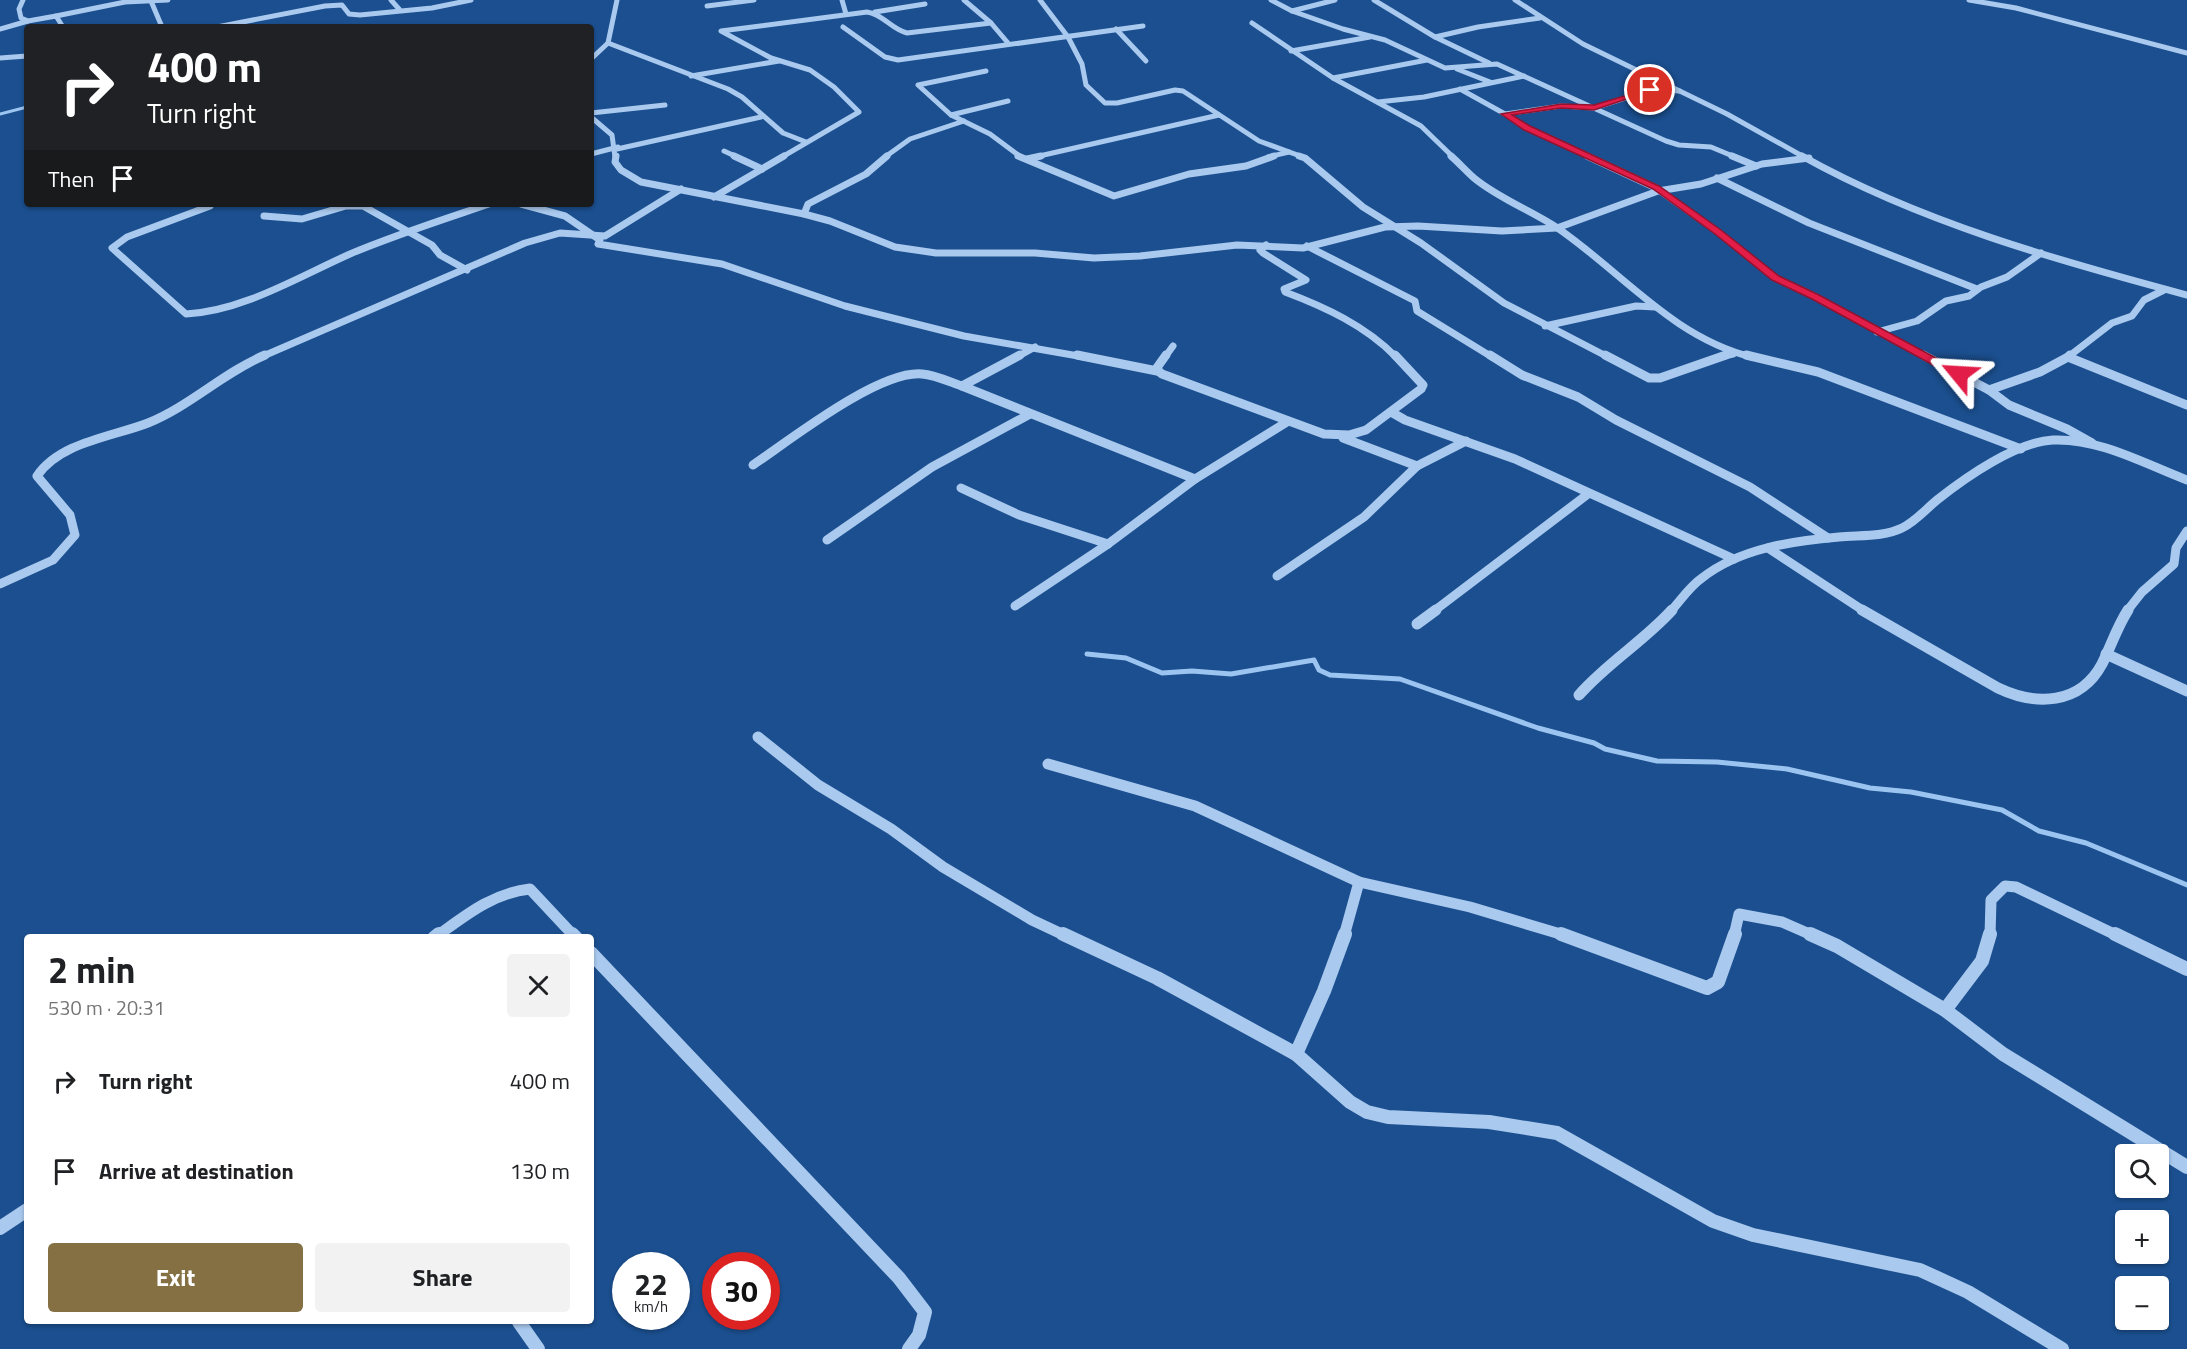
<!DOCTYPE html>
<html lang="en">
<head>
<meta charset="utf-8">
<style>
	:root { --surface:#fff; --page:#f2f2f2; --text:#202124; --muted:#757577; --accent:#847042 }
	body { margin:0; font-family:"Titillium Web",sans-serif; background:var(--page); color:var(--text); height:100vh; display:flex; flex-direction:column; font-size:22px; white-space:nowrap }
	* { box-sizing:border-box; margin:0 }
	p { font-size:20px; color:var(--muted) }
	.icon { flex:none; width:33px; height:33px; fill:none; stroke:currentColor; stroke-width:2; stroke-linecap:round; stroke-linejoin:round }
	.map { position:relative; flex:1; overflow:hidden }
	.drawer { position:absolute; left:24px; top:934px; width:570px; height:390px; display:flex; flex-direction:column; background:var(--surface); border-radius:6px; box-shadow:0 2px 4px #0004 }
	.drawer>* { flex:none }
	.hud { position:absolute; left:24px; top:24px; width:570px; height:183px; border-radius:6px; box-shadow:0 2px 4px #0004; background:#202124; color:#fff; overflow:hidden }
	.controls { position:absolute; left:2115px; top:1144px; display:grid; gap:12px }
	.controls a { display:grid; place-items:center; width:54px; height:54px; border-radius:6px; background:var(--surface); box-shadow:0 2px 4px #0004; font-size:30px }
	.speed { position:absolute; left:612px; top:1252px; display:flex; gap:12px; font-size:30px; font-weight:700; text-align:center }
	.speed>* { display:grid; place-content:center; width:78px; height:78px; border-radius:50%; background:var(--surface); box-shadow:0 2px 4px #0004; line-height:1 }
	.speed small { font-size:15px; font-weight:400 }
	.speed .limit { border:9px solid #d22; background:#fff; color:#111 }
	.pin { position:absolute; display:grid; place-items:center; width:51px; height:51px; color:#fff; margin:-26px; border:3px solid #fff; border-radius:50%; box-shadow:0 2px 6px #0007 }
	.me { position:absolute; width:66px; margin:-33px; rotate:297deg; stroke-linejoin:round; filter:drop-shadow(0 0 4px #0008) }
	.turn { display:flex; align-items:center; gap:21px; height:126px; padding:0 24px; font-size:27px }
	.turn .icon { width:78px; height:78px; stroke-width:2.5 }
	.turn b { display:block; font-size:42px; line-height:51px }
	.then { display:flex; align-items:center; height:57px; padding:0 24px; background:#0003; gap:12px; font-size:22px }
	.round { display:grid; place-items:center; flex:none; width:63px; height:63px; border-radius:6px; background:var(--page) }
	.headline { display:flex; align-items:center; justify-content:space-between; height:102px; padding:0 24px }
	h1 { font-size:36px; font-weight:700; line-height:45px }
	.cta { display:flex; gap:12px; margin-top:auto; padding:12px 24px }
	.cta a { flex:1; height:69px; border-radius:6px; background:var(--accent); color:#fff; font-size:24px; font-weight:700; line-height:69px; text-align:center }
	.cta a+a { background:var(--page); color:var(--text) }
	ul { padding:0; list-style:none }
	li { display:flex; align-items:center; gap:18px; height:90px; padding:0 24px }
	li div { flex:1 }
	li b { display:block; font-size:22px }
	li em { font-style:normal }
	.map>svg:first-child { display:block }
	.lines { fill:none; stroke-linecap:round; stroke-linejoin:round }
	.stream-far1 { stroke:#9cc4f0; stroke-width:3 }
	.stream { stroke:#9cc4f0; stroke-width:5 }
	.minor-far4 { stroke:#a9c9ee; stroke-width:5 }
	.minor-far3 { stroke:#a9c9ee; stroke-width:7 }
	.minor-far2 { stroke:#a9c9ee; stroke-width:9 }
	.minor-far1 { stroke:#a9c9ee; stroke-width:11 }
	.minor { stroke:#a9c9ee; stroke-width:14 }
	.route { fill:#e11d48; stroke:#92132f; stroke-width:1.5 }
</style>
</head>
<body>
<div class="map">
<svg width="2187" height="1349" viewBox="0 0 2187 1349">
	<rect width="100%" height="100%" fill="#1b4f8f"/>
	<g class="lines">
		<path class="stream-far1" d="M0,114L27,107"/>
		<path class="stream" d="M1087,654L1126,658L1162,673L1192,671L1231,674L1314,660L1319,670L1330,675L1400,679L1538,728L1594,743L1605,749L1657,761L1717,762L1787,769L1870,788L1911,792L2002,810L2039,831L2086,843L2187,885"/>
		<g class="minor-far4">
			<path d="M391,0L399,9"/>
			<path d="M842,0L846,14"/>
			<path d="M964,0L991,23L1008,43"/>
			<path d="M1040,0L1068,37L1082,64L1086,85L1105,103H1117L1175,90L1183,91L1259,141L1303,157"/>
			<path d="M1271,0L1292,11L1343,29L1385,40L1445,68L1497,64L1666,141L1679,145L1711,147L1735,157"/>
			<path d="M1374,0L1435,37L1489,63"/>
			<path d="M1515,0L1583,44L1727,114L1804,157"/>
			<path d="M1969,0L2016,8L2187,53"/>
			<path d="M151,1L162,27"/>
			<path d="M707,6L754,0"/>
			<path d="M1292,11L1335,0"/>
			<path d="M875,12L925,4"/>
			<path d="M56,16L125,2L168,0"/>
			<path d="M28,21L56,16L63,27"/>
			<path d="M1252,23L1333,78L1421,126L1453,157"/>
			<path d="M217,27L325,6L342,5L349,14L360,15L432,8L471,0"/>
			<path d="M843,27L885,57L898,60L1143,26"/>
			<path d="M0,29L28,21L21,18L19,9L23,0"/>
			<path d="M1116,29L1146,61"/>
			<path d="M1435,37L1478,27L1540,18"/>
			<path d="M608,43L728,89L742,97L783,133L806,142"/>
			<path d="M1291,51L1370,37"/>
			<path d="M0,58L27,56"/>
			<path d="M591,59L608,43L617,0"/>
			<path d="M1457,69L1490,82"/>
			<path d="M986,71L918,85L951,115L990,134L1021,157"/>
			<path d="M691,76L779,61"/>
			<path d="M1333,78L1427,60"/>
			<path d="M1460,89L1505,114"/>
			<path d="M1378,102L1424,97L1524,76"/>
			<path d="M591,113L665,105"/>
			<path d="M951,115L1008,101"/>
			<path d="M591,117L612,135L615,157"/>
			<path d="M617,149L761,117"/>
			<path d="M724,151L737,157"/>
			<path d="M591,154L618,147"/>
			<path d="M782,157L859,112L834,87L810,70L771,58L721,31L867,12C883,14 891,29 907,33L991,23"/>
			<path d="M885,157L910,139L964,121"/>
			<path d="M1035,157L1219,115"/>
			<path d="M1268,157L1289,152"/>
			<path d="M1590,157L1527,128L1505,114L1561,106L1594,108L1650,90L1680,91"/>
		</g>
		<g class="minor-far3">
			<path d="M616,156L615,162L621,170L641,182L804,214L830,221L895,247L936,253H1035L1094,258L1140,256L1237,245L1303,248L1385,227L1418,226L1502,231L1557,228L1658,191L1701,184L1762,164L1809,158"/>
			<path d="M734,156L762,169"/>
			<path d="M1018,156L1114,196L1189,174L1246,166L1274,156"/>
			<path d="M1299,156L1305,158L1363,207L1421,243L1504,303L1608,357"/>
			<path d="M1451,156C1459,163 1466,171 1474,178C1498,198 1530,210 1556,227C1621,271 1673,338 1752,357"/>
			<path d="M1587,156L1656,188L1718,232L1775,278L1816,297L1926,357"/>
			<path d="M1732,156L1756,166"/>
			<path d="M1802,156C1920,222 2056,260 2187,295"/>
			<path d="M1027,159L1041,156"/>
			<path d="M1717,178L1809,223L1977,289"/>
			<path d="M714,197L784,156"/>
			<path d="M521,204L565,216L600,240L598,244L722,264L845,306L964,336L1084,357"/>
			<path d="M210,206L127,237L112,248L186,314C243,311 298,277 350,254C395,235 442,220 489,204"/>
			<path d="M804,214L808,204L866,174L887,156"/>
			<path d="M264,216L302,219L346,206H363L432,245L440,255L467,270"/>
			<path d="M1266,245L1260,250L1263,253L1306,280L1284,289L1285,292C1325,307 1366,326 1396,357"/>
			<path d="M1307,246L1415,301L1417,311L1492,357"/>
			<path d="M1545,326L1636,306L1655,307"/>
			<path d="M1877,332L1917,321L1946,301L1969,296L1981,287L2007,277L2041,253"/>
			<path d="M261,357L525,243L560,233L605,236L681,189"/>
			<path d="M1017,357L1035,347"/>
			<path d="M1165,357L1173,346"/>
			<path d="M1720,357L1733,354"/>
			<path d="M2068,357L2112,323L2132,316L2144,300L2164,290"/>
		</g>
		<g class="minor-far2">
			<path d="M1077,355L1157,371"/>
			<path d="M1166,355L1156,369L1162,374L1324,434L1349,435L1366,430L1421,389L1423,385L1395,355"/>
			<path d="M1490,355L1522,375L1578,397L1616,420L1750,487L1828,538"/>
			<path d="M1605,355L1649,378H1660L1726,355"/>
			<path d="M1746,355L1818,372L2021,449"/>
			<path d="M1923,355L1989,390L2009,405L2067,429L2092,443"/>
			<path d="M2070,355L2068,357L2187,405"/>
			<path d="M1989,390L2040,372L2068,357"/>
			<path d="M1391,412L1405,420L1515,459L1734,559"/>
			<path d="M1343,438L1417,466L1466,441"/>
			<path d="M753,465C790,440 879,370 922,374C935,375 950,382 962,386"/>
			<path d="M1195,479L1287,422"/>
			<path d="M961,488L1019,515L1108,544"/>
			<path d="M827,540L932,467L1030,414"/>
			<path d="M1768,548L1864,611"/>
			<path d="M1277,576L1364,517L1417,466"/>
			<path d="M0,584L53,560L75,535L70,515L37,476C60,442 112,437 148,423C190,406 223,373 265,355"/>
			<path d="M1015,606L1108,544L1195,479L962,386L1020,355"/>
			<path d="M1434,611L1588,494"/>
			<path d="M1671,611C1681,600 1690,586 1702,578C1740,548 1793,541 1839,537C1859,535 1884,537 1902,528C1915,522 1926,509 1937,500C1966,477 2016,442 2053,440C2099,438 2145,464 2187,480"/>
			<path d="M2127,611L2142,592L2174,564L2176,548L2187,531"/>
		</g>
		<g class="minor-far1">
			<path d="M1862,610L1998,688C2036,706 2080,705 2102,664C2111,646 2117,627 2128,610"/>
			<path d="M1417,624L1436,610"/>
			<path d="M2106,654L2187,691"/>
			<path d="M1579,695C1607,663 1644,641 1672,610"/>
			<path d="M758,737L818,785L891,829L943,867L1032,920L1066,936"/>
			<path d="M1048,764L1195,806L1359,882L1470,907L1567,936"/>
			<path d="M437,936C466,915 493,893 530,889L574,936"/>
			<path d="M1344,936L1359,882"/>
			<path d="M1734,936L1739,914L1782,922L1814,936"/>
			<path d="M1990,936L1991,900L2005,886L2016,887L2118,936"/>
		</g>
		<g class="minor">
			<path d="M572,934L576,938"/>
			<path d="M1063,934L1157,978L1296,1054"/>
			<path d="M1345,934L1324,991L1296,1054L1350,1102L1367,1112L1388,1117L1489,1122L1557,1133L1713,1221L1753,1235L1920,1270L1968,1292L2062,1349"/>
			<path d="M1561,934L1707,988L1718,982L1735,934"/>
			<path d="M1810,934L1837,946L1945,1010L2003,1054L2187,1167"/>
			<path d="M2115,934L2187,969"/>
			<path d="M434,938L439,934"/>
			<path d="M591,953L899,1278L925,1312L919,1335L909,1349"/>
			<path d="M1945,1010L1982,961L1990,934"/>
			<path d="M0,1228L27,1210"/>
			<path d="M519,1322L538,1349"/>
		</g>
	</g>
	<path class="route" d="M1648,89L1654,90L1594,110L1561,108L1512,115L1530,126L1659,186L1721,230L1779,276L1819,295L1962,372V377H1955L1812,299L1772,280L1715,234L1653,189L1524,130L1501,114L1561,104L1594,105Z"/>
</svg>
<div class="controls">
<a><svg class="icon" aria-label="search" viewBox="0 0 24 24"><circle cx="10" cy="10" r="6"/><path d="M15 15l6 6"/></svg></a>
<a>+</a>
<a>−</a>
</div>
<div class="speed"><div>22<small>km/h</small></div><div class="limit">30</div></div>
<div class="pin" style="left:1650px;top:90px;background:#d93025"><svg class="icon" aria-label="arrive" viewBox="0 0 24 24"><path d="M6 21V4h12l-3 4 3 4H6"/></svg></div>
<svg class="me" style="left:1959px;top:374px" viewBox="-20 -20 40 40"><path d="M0-17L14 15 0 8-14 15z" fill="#e11d48" stroke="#fff" stroke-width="4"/></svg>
<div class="hud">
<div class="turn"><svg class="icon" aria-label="right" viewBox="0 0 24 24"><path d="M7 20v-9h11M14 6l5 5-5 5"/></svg><div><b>400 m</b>Turn right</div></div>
<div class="then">Then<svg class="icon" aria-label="arrive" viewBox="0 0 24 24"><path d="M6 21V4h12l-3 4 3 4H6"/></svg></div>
</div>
<section class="drawer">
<div class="headline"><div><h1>2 min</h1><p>530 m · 20:31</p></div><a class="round"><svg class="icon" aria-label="close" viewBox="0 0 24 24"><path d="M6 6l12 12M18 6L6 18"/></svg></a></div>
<ul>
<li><svg class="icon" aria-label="right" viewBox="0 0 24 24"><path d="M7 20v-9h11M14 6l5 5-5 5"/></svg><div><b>Turn right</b></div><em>400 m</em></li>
<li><svg class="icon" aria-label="arrive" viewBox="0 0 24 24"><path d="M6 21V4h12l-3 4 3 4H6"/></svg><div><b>Arrive at destination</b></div><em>130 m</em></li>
</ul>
<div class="cta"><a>Exit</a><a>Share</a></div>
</section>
</div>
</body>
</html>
